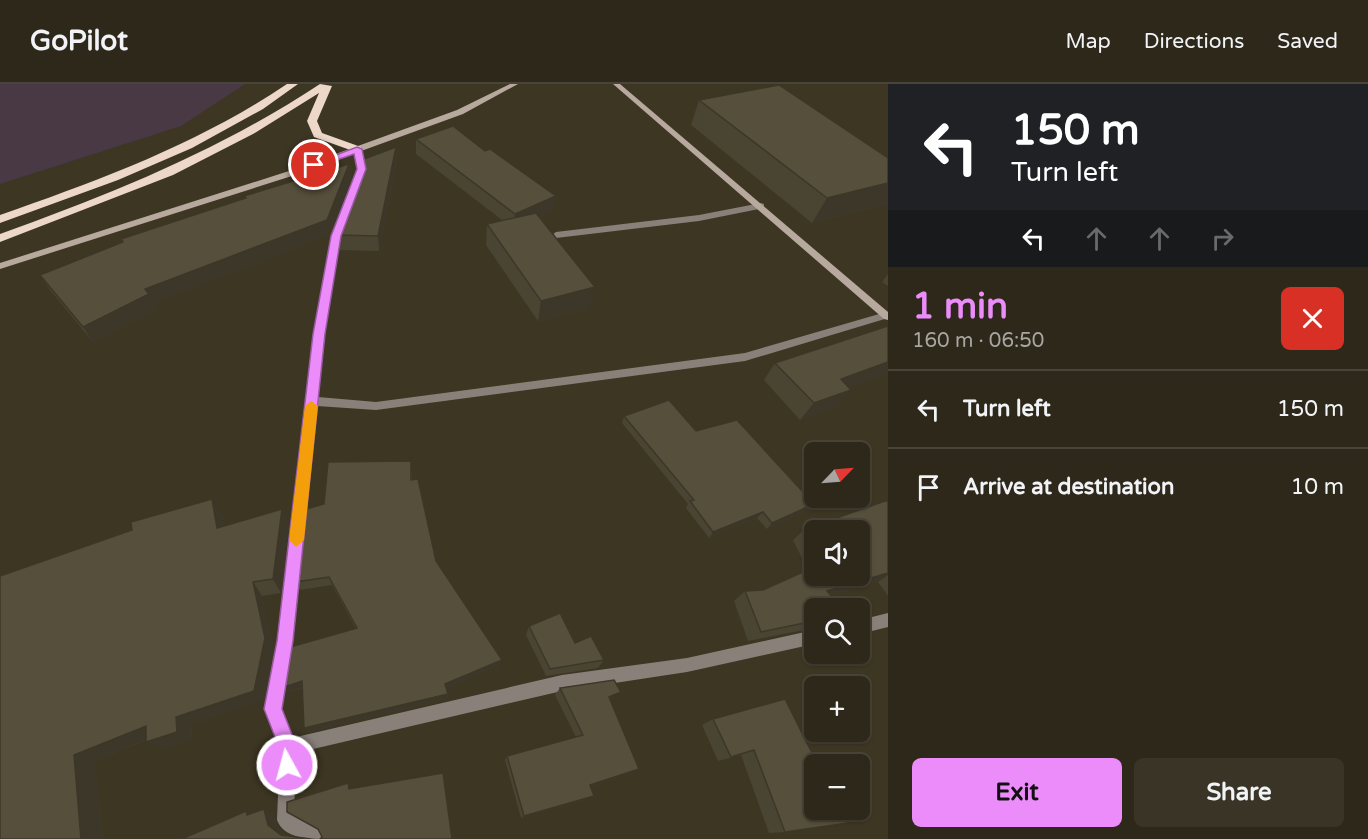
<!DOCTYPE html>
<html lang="en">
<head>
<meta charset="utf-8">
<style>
	:root { --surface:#2e281a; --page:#3a3427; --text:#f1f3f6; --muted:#a7a6a2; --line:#494439; --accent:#ec8cfa }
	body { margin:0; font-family:"Varela Round",sans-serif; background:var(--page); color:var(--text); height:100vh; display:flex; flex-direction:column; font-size:22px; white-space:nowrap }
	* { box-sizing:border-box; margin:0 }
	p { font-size:20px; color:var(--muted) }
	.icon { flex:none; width:33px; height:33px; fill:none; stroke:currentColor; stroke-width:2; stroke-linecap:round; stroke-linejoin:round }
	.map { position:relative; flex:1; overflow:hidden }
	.drawer { display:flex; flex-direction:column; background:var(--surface); width:480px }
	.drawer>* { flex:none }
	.top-card { background:#202124; color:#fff; overflow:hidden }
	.needle { width:39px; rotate:65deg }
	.fabs { position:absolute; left:804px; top:358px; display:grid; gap:12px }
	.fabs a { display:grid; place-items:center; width:66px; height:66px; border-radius:9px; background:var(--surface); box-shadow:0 2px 4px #0004,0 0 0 2px var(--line); font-size:30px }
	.pin { position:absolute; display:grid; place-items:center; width:51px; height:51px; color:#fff; margin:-26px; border:3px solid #fff; border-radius:50%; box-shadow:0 2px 6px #0007 }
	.me { position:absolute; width:66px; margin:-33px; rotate:353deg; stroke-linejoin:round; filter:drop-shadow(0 0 4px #0008) }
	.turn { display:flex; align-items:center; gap:21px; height:126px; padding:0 24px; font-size:27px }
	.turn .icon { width:78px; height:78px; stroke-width:2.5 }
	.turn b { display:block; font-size:42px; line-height:51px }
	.lanes { display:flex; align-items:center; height:57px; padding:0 24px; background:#0003; justify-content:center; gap:30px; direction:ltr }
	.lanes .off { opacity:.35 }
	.round { display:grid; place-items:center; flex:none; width:63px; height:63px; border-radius:9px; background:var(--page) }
	.head { display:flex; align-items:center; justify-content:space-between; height:102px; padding:0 24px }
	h1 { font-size:36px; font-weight:700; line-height:45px; color:var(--accent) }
	.button { display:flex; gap:12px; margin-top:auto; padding:12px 24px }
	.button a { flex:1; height:69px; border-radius:9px; background:var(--accent); color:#111; font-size:24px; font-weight:700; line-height:69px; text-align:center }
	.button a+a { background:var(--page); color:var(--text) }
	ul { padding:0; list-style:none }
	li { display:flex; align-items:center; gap:18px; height:78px; padding:0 24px; border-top:2px solid var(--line) }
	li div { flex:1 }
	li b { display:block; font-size:22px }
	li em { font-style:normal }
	header { display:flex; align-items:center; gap:36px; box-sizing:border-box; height:84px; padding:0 30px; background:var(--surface); border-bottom:2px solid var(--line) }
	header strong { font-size:28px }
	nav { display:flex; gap:33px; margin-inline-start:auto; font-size:21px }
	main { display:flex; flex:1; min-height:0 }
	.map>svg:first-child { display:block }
	.industrial { fill:#493945 }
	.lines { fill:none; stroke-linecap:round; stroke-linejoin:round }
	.minor { fill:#8a807a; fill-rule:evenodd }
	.secondary { fill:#b8a99f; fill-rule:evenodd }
	.trunk { fill:#ecd7c9; fill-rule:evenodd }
	.wall { fill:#4a4433; fill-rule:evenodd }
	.shaded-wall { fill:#3c3729 }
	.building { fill:#564f3b; stroke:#3c3729; stroke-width:1.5 }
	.route { fill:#ec8cfa; stroke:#995ba2; stroke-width:1.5 }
	.slow { fill:#f59e0b }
</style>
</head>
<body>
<header>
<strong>GoPilot</strong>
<nav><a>Map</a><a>Directions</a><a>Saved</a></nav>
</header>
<main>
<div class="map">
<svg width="888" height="755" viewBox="0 0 888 755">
	<rect width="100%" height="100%" fill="#3d3623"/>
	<path class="industrial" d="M0,0H245L181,42L0,100Z"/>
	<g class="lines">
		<g class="minor">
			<path d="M354,63L361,65L365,85L362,97L358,99L354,97L357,85Z"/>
			<path d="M761,119L764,120V124L699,137L556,154L552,151L556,148L699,131Z"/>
			<path d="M348,122L352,125L340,152L324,250L318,313L376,318L745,269L886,228H888V234L745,277L376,326L317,322L292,557L281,625L292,654L562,591L687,574L814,546V560L687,588L562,607L296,669L294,732L324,749L327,755C309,755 284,755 277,736L280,663L265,625L278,557L314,250L332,152L344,125Z"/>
			<path d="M888,529V543L860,550V536Z"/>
		</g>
		<g class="secondary">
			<path d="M510,0H518L463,30L295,91L0,185V179L289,87L457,26Z"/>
			<path d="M613,0H620L888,228V236L884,235Z"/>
		</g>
		<g class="trunk">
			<path d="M287,0H298L263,25L192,64L118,96L0,139V131C100,96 198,60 287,0Z"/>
			<path d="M320,0L332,2L317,37L322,49L361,63V67H353L314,53L307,37L319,9L253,50L173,91L0,158V150C112,110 220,66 320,0Z"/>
		</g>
	</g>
	<g class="wall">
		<path d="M699,16L888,74V120L812,139L691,41Z"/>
		<path d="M416,55L485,67L556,112L553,127L540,133L590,224L538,237L486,161L487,140L502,136L416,70Z"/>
		<path d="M396,63L397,77L379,167L340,166L337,151Z"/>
		<path d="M349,80L351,95L330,151L154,219L157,225L93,258L50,206L40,191L122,158L121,155L245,115L244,112Z"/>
		<path d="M888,190V202L882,198Z"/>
		<path d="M888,242V290L849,304L837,323L800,336L764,296L775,279Z"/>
		<path d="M624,332L696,347L814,420L807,426L767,445L757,434L709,454L686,424L688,420L622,339Z"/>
		<path d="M412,387V396L436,477L501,582L446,604L448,610L447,615L308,648L302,604L286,609L281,604L356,545L332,501L300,506L295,498Z"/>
		<path d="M888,416V512L878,498L831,511L814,525V546V544L748,557L734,517L745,507L763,506L808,486L793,456L805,445ZM814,447L860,492H814Z"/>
		<path d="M222,431L224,442L289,440L281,509L262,512L274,566L264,616L191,641L192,655L163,665L146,656L95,677L103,755H0Z"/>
		<path d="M529,542L575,559L604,576L598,584L546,592L526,551Z"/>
		<path d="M560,604L614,615L610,616L639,685L632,689L591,702L588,715L521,734L505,676L507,672L576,653L555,611Z"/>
		<path d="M785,615V748L769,749L741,671L718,677L702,641L713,635Z"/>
	</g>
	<g class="shaded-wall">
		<path d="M396,63L397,77L379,167L378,152Z"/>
		<path d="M349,80L351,95L330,151L154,219L157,225L93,258L83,243Z"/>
		<path d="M888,99V120L812,139L827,114Z"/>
		<path d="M556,112L553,127L513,145L515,130Z"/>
		<path d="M595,203L590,224L538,237L541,217Z"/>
		<path d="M888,278V290L826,313L841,295Z"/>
		<path d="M851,306L837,323L800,336L814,319Z"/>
		<path d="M212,415L222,431L227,459L217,444Z"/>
		<path d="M814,420L807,426L767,445L772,439Z"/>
		<path d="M282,425L289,440L281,509L273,495Z"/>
		<path d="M763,428L757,434L709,454L713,448Z"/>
		<path d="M888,489V491L878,498L813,516L827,507Z"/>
		<path d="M253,498L262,512L274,566L264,616L191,641L192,655L163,665L146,658L176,633Z"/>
		<path d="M502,576L501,582L445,605V600Z"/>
		<path d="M302,597L306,602L286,609L281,604Z"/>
		<path d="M621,608L614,615L603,620L609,613Z"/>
		<path d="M448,610L447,615L308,648L304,644Z"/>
		<path d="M146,642L162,649L95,677L103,755H81L74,671Z"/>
		<path d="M639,685L632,689L584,704L590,701Z"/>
		<path d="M348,699L353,703L355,709L349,705Z"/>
		<path d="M594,712L588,715L521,734L524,732Z"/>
		<path d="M264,725L275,728L278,743L290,752L281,751L268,741Z"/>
	</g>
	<g class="building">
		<path d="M779,1L888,74V99L827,114L699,16Z"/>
		<path d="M453,42L485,67L490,65L556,112L515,130L416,55Z"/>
		<path d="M396,63L378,152L337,151L364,75Z"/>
		<path d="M349,80L327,136L145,205L149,210L83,243L40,191L123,158L121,155L246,114L244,112Z"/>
		<path d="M536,129L595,203L541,217L487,140Z"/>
		<path d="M888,242V278L841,295L851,306L814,319L775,279Z"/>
		<path d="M669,316L696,347L737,336L814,420L772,439L763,428L713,448L690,417L694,416L624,332Z"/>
		<path d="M411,377V396L418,395L436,477L502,576L445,600L448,610L304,644L302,597L281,604L287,564L357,544L329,493L295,498L303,426L324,420L328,378Z"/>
		<path d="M212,415L217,444L282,425L273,495L253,498L265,554L254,607L176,633L177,648L146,658V642L74,671L81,755H0V492L132,446L131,438Z"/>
		<path d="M888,416V489L827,507L842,525H814V537L761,548L745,507L763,506L814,483V492H860V447H814V462L805,445Z"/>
		<path d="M560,529L575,559L591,552L604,576L550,585L529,542Z"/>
		<path d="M614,596L621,608L609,613L639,685L590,701L594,712L524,732L507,672L583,651L560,604Z"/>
		<path d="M785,615L818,681H814V726H841L848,739L785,748L754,666L731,673L713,635Z"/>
		<path d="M443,689L452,755H320L322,753L318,745L287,728V718L348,699L349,705Z"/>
		<path d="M264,725L268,741L281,751L311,755H182L246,727L247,731Z"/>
	</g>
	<path class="route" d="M357,63L362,65L366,85L341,152L325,250L293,557L282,625L297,663L294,688L287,690L281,688L278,681L279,663L264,625L277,557L313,250L331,152L357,85L354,70L317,83L309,81Z"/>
	<path class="slow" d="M311,317L318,322L304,456L296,463L289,456L305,322Z"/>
</svg>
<div class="fabs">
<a><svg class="needle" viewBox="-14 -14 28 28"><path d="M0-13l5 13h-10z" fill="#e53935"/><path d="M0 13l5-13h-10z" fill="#a7a6a2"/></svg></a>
<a><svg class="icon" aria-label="sound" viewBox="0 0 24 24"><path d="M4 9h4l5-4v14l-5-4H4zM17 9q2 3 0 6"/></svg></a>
<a><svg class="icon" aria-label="search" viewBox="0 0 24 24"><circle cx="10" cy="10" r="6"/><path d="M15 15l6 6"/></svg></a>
<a>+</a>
<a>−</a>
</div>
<div class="pin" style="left:314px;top:81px;background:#d93025"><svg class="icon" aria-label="arrive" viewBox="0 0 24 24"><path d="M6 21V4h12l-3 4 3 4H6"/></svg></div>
<svg class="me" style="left:287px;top:681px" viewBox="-20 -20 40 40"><circle r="17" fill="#ec8cfa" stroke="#fff" stroke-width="3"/><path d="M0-11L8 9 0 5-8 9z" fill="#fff"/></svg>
</div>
<section class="drawer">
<div class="top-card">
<div class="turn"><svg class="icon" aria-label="left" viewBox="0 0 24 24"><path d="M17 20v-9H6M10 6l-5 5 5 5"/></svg><div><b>150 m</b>Turn left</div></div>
<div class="lanes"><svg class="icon" aria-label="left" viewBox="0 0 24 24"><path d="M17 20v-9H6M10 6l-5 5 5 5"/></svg><svg class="icon off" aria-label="ahead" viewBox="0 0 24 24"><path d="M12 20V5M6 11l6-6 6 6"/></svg><svg class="icon off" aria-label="ahead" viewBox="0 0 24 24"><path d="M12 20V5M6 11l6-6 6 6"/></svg><svg class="icon off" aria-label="right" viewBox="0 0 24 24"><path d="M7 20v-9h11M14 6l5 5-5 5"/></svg></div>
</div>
<div class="head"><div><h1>1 min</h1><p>160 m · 06:50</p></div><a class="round" style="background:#d93025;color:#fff"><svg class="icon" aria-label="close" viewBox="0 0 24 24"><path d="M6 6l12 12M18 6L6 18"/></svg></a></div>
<ul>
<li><svg class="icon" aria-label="left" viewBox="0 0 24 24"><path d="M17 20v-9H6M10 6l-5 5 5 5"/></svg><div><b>Turn left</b></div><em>150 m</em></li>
<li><svg class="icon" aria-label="arrive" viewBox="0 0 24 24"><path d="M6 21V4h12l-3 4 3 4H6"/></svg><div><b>Arrive at destination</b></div><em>10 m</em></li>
</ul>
<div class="button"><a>Exit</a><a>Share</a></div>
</section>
</main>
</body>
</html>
